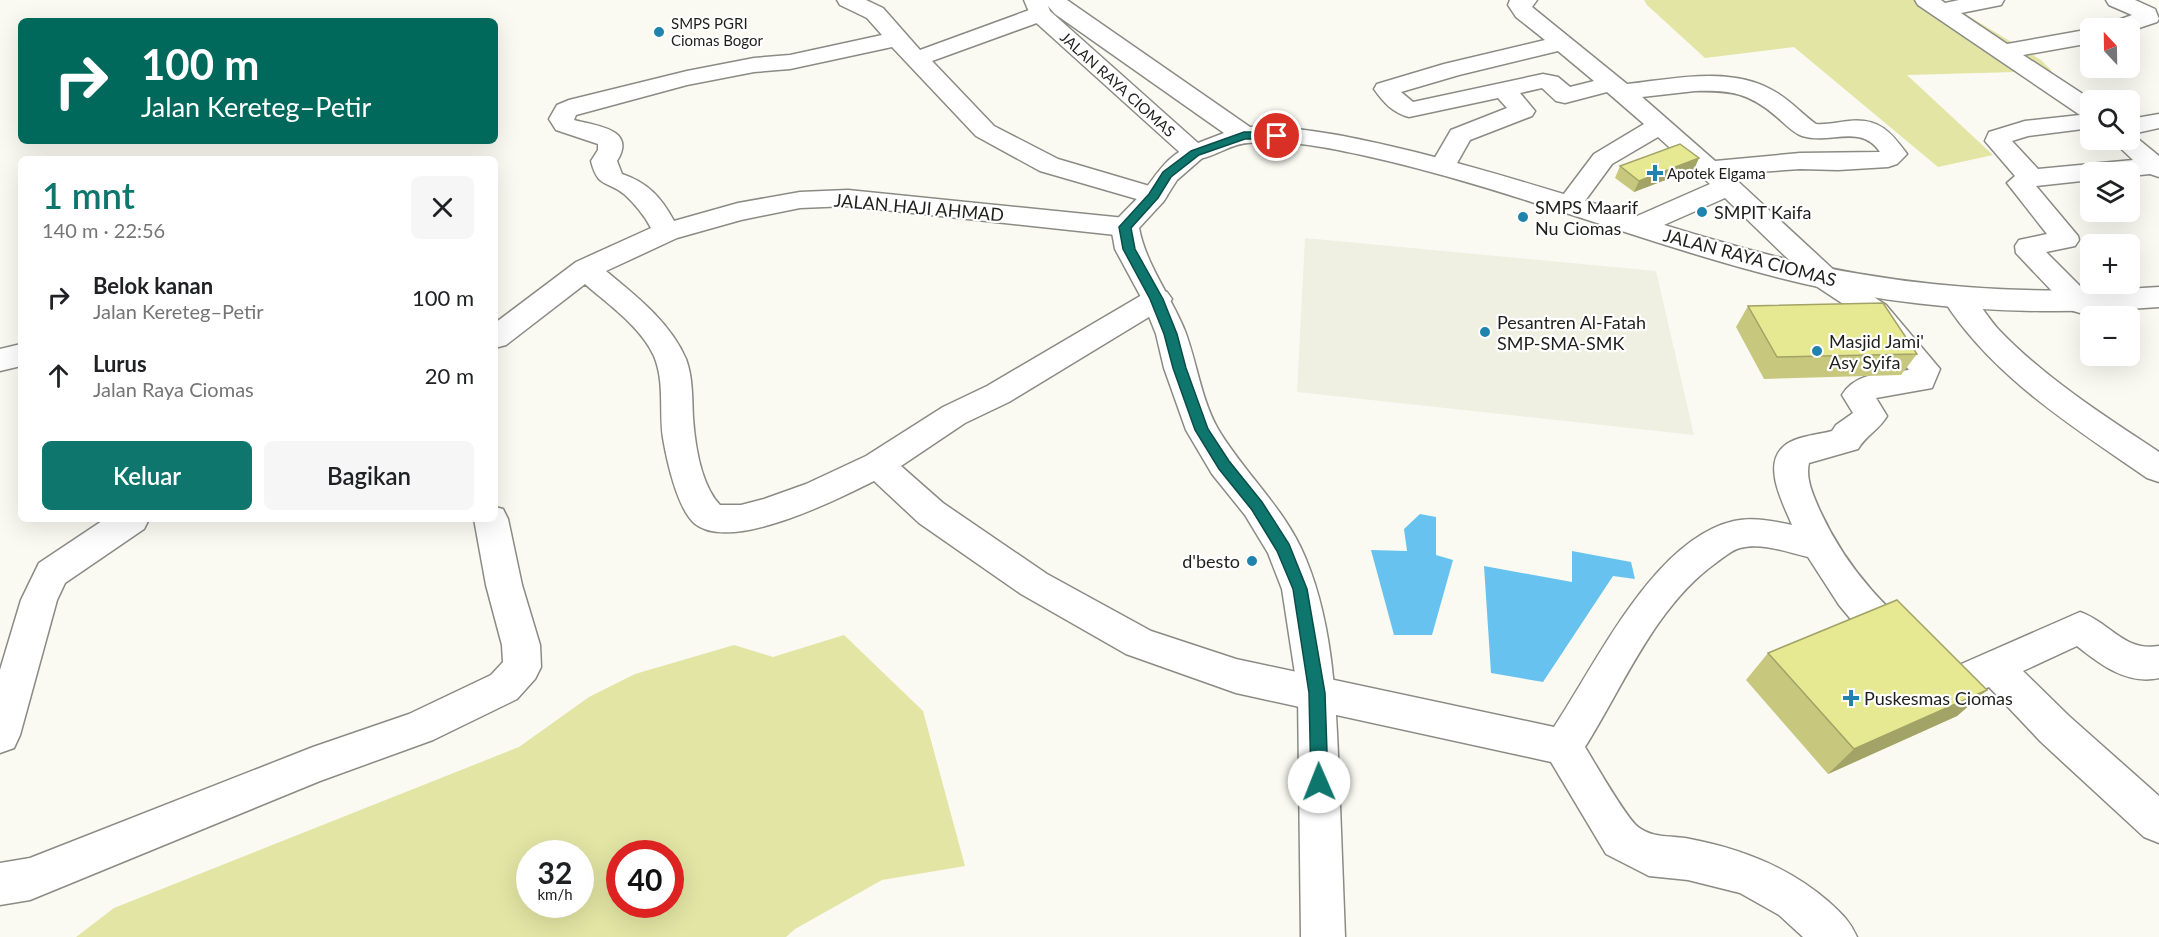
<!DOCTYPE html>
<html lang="id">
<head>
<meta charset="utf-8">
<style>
	:root { --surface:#fff; --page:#f6f6f6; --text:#202124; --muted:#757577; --accent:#0f766e }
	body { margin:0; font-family:Lato,sans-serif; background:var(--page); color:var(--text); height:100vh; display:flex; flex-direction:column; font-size:22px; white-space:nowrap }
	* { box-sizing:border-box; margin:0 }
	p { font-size:20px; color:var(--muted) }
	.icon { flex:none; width:33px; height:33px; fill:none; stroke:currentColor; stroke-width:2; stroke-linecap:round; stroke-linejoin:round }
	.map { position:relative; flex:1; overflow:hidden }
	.drawer { position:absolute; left:18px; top:156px; width:480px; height:366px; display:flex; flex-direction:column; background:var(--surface); border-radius:9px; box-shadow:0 6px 24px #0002 }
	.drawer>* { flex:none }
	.guide { position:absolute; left:18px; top:18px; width:480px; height:126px; border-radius:9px; box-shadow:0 6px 24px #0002; background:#00695c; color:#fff; overflow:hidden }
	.needle { width:39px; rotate:338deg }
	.controls { position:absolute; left:2080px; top:18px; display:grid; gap:12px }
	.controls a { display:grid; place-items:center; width:60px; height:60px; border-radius:9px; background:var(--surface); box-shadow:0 6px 24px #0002; font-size:30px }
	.speed { position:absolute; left:516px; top:840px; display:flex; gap:12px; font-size:30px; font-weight:700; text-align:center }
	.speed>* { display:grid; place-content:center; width:78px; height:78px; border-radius:50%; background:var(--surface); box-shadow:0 6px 24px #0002; line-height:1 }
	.speed small { font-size:15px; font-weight:400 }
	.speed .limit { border:9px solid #d22; background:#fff; color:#111 }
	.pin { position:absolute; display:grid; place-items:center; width:51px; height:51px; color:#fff; margin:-26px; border:3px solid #fff; border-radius:50%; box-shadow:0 2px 6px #0007 }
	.me { position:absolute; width:66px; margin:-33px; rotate:359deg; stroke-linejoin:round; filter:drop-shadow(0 0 4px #0008) }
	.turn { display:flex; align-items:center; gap:21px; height:126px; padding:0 24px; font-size:27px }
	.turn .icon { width:78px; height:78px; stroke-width:2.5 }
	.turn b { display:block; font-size:42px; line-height:51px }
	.round { display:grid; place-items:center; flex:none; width:63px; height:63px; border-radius:9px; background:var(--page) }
	.headline { display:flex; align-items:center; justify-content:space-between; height:102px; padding:0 24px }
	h1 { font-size:36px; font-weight:600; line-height:45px; color:var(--accent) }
	.button { display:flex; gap:12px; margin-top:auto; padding:12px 24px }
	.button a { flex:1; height:69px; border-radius:9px; background:var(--accent); color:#fff; font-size:24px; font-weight:600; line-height:69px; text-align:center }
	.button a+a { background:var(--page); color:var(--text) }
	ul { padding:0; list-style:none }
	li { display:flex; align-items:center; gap:18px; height:78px; padding:0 24px }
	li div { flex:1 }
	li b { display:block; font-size:22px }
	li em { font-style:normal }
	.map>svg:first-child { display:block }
	.built { fill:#eff0e2 }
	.green { fill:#e2e5a3; fill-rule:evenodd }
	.water { fill:#67c2f0 }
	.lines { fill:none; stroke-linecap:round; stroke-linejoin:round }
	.minor-casing { stroke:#8b8b85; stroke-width:3 }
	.tertiary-casing { stroke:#8b8b85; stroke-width:3 }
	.secondary-casing { stroke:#8b8b85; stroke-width:3 }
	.minor { fill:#fff; fill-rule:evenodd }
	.tertiary { fill:#fff; fill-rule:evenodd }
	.secondary { fill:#fff; fill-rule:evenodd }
	.wall { fill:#c7c87e }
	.shaded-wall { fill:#a2a366 }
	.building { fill:#e7e992; stroke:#a2a366; stroke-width:1.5 }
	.route { fill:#0f766e; stroke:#0a4d48; stroke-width:1.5 }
	.poi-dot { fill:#2083ae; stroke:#fff; stroke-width:2 }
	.labels { text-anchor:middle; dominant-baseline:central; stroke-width:4.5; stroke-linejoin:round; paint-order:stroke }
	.far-poi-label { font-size:15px; fill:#1f1f1d; stroke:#fff; text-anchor:start }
	.far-street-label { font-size:15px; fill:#1f1f1d; stroke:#fff }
	.street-label { font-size:18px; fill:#1f1f1d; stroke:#fff }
	.poi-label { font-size:18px; fill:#1f1f1d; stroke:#fff; text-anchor:start }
</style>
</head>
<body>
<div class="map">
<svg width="2159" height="937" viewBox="0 0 2159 937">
	<rect width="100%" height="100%" fill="#fafaf3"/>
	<path class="built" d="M1305,238L1656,271L1694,435L1297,392Z"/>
	<g class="green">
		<path d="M1644,0H1942L2041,60L2052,71L1907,75L1993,155L1938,167L1794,47L1705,58L1647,5Z"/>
		<path d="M844,635L923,711L965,866L882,880L795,929L786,937H76L114,908L519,747L589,697L635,674L734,645L773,657ZM530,854H580V904H530ZM620,854H670V904H620Z"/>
	</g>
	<g class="water">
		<path d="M1420,514L1436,517V555L1453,560L1432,635H1394L1371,550L1407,551L1404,529Z"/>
		<path d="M1572,551L1631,562L1635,579L1613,576L1543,682L1491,673L1484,566L1572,582Z"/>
	</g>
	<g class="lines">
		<g class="minor-casing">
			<g id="minor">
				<path d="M837,0H866L883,8L920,50L1032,9L1040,7L1048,9L1051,14L1048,19L932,61L994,126L1058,159L1163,190L1167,196L1163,202L1154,204L1040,171L976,136L892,47L790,69L754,72L687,85L576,115L574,120C597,126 637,129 617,161L622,174C648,183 661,197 674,221L738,203L800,192L848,190L1125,218L1135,221L1139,227L1135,233L1125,236L848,206L800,208L741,220L677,238L606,271C636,296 670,322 686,359C693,378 692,399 693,418C695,445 701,485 720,505H741L764,499L806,484L866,456L943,407L987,386L1147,292L1157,289L1167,292L1172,299L1167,306L1009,402L965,423L901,466L943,503L1047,574L1151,631L1236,659L1554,727C1596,664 1654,539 1734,521C1753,517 1773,521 1792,525C1784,505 1762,466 1783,447C1795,436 1817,435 1832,431L1836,425L1853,413L1842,395C1856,372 1885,373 1909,370L1866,319L1816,286L1725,198L1648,232L1638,235L1628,232L1624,226L1628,220L1710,184L1658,137L1612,164L1579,209L1570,211L1561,209L1557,203L1594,154L1644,124L1607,92L1565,103L1556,101L1542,88L1520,93L1535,111L1532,116L1470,140L1452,172L1443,174L1434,172L1430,166L1451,130L1507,108L1498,98L1409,117C1393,113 1383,102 1374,89L1377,84L1444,64L1545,40L1516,17L1508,5L1510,0H1537L1532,7L1627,84C1674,79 1729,66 1772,90C1788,98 1801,113 1816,124C1827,125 1838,122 1849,121C1879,118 1891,132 1907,154L1897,164L1888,167L1838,170L1800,169L1730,174L1836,272L1886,305L1940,369L1932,388L1876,398L1887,416C1879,430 1867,434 1858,449L1809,463C1805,479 1814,497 1820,511C1851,578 1892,613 1946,661L1959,665L2080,612C2111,623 2124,652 2159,646V678C2127,685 2101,665 2077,646L2023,671L2069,716L2159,796V843L2144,837L2041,742L1989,687L1960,699L1921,686L1859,629L1839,605L1808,557C1787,552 1761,542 1740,548C1732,550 1724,557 1717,562C1655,606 1624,685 1585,747C1595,763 1626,818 1638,827C1654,839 1671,835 1690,839C1742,849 1789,867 1829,902C1842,914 1850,921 1857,937H1803L1779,915L1740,893L1688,880L1649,876L1606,854L1551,762L1236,693L1126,654L1021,594L919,523L874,481C838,499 730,554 694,523C677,507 667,461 663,438C659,411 665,382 654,356C641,327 609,305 585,284L506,345L495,348V323L576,262L651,228C644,215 635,204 624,194C607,180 598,189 591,161L598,150V144L556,130L549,119L557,105L569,100L687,71L754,58L790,55L882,35L867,18L840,5ZM1558,51L1594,81L1570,87L1558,77L1543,74L1413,102L1401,92L1459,75ZM1695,91C1731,90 1749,93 1777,117C1784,123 1793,133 1802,136C1831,145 1860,123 1880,152L1800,153L1715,161L1642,97Z"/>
				<path d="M1915,0H1941L1945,3L1959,0H2004L2001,5L1961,13L2007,44L2091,29V43L2023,55L2092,100L2091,128L2028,136L2012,141L2038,169L2133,160L2112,140H2130V119L2159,114V128L2132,134L2159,156V177L2150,174L2130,176V172H2091V180L2036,186L2078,236L2079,240L2075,246L2046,252L2090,296L2095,303L2090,310L2080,313L2070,310L2016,253L2015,246L2019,240L2047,234L2007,183L2015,176L1985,141L1989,132L2025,121L2080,115L1918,5Z"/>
				<path d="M2106,0H2135L2155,9L2159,19L2157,22L2130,31V28H2107L2110,23L2132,15L2109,5Z"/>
				<path d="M1958,289C1976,294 1986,316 1999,330C2045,378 2104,416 2159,452V482L2147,478C2075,428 1991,376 1943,299L1948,292Z"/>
				<path d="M21,344V366L0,371V349Z"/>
				<path d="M495,507L503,509L508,519L522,585L540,645L541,667L535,679L517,699L433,740L320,781L30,900L0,905V863L30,858L313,747L409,714L491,675L503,662L502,645L486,585L474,519H495Z"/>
				<path d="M105,519H149L144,529L65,583L57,600L20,735L14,748L0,753V670L21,600L39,563Z"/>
			</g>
		</g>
		<g class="tertiary-casing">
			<path id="tertiary" d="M1195,145L1204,148L1208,153L1177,180L1163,202L1139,228C1146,265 1171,296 1185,331C1197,363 1201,399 1218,429C1243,471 1280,504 1301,548C1334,619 1336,702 1339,779C1341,831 1343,884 1345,937H1301L1298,693L1282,589L1268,553L1245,515L1212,474L1186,430L1164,368L1156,334L1142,299L1115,249L1111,227C1120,214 1133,204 1143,192C1158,173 1169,152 1195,145Z"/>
		</g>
		<g class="secondary-casing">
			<path id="secondary" d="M1024,0H1067L1250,127C1306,126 1361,139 1415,152C1515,177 1613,210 1711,239C1861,284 2004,298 2159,287V307C2040,316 1922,311 1805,284C1655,249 1513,188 1362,155C1325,147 1286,139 1248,143C1226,144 1208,164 1186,158L1032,19ZM1048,6L1055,14L1224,133L1198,143L1050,11Z"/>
		</g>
		<use href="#minor" class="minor"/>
		<use href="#tertiary" class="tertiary"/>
		<use href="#secondary" class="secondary"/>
	</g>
	<g class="wall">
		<path d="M1699,158L1694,169L1634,192L1615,178L1620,166Z"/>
		<path d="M1748,306L1917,354L1901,375L1764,379L1736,327Z"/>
		<path d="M1768,653L1987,690L1957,716L1828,774L1746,680Z"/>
	</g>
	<g class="shaded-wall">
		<path d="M1699,158L1694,169L1634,192L1639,181Z"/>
		<path d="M1987,690L1957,716L1828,774L1854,749Z"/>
	</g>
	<g class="building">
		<path d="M1680,144L1699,158L1639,181L1620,166Z"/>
		<path d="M1883,303L1917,354L1777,357L1748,306Z"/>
		<path d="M1897,600L1987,690L1854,749L1768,653Z"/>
	</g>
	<path class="route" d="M1244,132H1277L1282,136L1277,139H1245L1199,155L1171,177L1158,198L1131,228L1135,249L1163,299L1177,334L1186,368L1208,429L1229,461L1262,502L1289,544L1307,589L1325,693L1328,782L1325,787L1319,790L1313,787L1311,782L1309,693L1293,589L1277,551L1252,510L1219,469L1195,430L1173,368L1164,334L1150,299L1123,249L1119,227L1149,194L1163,172L1191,151Z"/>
	<g class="poi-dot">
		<circle cx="659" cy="32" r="6"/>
		<path d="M1652 164h6v6h6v6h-6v6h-6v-6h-6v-6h6z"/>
		<circle cx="1702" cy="212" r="6"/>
		<circle cx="1523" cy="217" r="6"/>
		<circle cx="1485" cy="332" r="6"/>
		<circle cx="1817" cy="351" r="6"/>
		<circle cx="1252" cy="561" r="6"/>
		<path d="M1848 689h6v6h6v6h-6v6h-6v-6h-6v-6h6z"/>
	</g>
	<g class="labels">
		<g class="far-poi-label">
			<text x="671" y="23">SMPS PGRI<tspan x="671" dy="17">Ciomas Bogor</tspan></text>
			<text x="1667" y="173">Apotek Elgama</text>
		</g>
		<g class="far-street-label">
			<text transform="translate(1118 84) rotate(42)">JALAN RAYA CIOMAS</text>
		</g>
		<g class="street-label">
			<text transform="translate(919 207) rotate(5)">JALAN HAJI AHMAD</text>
			<text transform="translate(1750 257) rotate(15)">JALAN RAYA CIOMAS</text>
		</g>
		<g class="poi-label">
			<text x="1535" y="207">SMPS Maarif<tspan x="1535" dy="21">Nu Ciomas</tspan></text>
			<text x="1714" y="212">SMPIT Kaifa</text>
			<text x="1497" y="322">Pesantren Al-Fatah<tspan x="1497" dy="21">SMP-SMA-SMK</tspan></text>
			<text x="1829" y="341">Masjid Jami'<tspan x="1829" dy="21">Asy Syifa</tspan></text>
			<text x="1240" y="561" text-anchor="end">d'besto</text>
			<text x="1864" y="698">Puskesmas Ciomas</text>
		</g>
	</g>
</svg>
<div class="controls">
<a><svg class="needle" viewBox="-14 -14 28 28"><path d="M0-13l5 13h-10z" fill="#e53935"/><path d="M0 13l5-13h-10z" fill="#757577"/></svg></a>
<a><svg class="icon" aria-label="search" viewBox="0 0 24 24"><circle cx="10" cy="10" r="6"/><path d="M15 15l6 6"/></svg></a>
<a><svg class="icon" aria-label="layers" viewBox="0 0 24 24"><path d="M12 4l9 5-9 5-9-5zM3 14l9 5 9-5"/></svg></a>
<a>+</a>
<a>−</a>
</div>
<div class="speed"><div>32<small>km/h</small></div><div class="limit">40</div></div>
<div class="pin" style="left:1277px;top:136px;background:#d93025"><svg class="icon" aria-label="arrive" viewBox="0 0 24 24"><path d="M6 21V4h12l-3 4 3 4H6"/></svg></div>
<svg class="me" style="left:1319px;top:782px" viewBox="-20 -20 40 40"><circle r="19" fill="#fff"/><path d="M0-13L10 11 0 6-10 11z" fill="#0f766e"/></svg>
<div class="guide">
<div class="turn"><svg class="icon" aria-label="right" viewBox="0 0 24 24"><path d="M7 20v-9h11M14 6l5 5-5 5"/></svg><div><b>100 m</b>Jalan Kereteg–Petir</div></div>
</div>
<section class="drawer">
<div class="headline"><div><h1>1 mnt</h1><p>140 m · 22:56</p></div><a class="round"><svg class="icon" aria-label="close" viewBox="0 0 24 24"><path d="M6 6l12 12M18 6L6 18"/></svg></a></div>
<ul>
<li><svg class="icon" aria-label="right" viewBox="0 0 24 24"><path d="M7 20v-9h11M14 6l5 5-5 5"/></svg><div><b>Belok kanan</b><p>Jalan Kereteg–Petir</p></div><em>100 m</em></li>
<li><svg class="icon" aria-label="ahead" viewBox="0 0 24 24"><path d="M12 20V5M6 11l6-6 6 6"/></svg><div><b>Lurus</b><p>Jalan Raya Ciomas</p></div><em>20 m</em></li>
</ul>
<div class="button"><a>Keluar</a><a>Bagikan</a></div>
</section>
</div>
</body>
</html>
